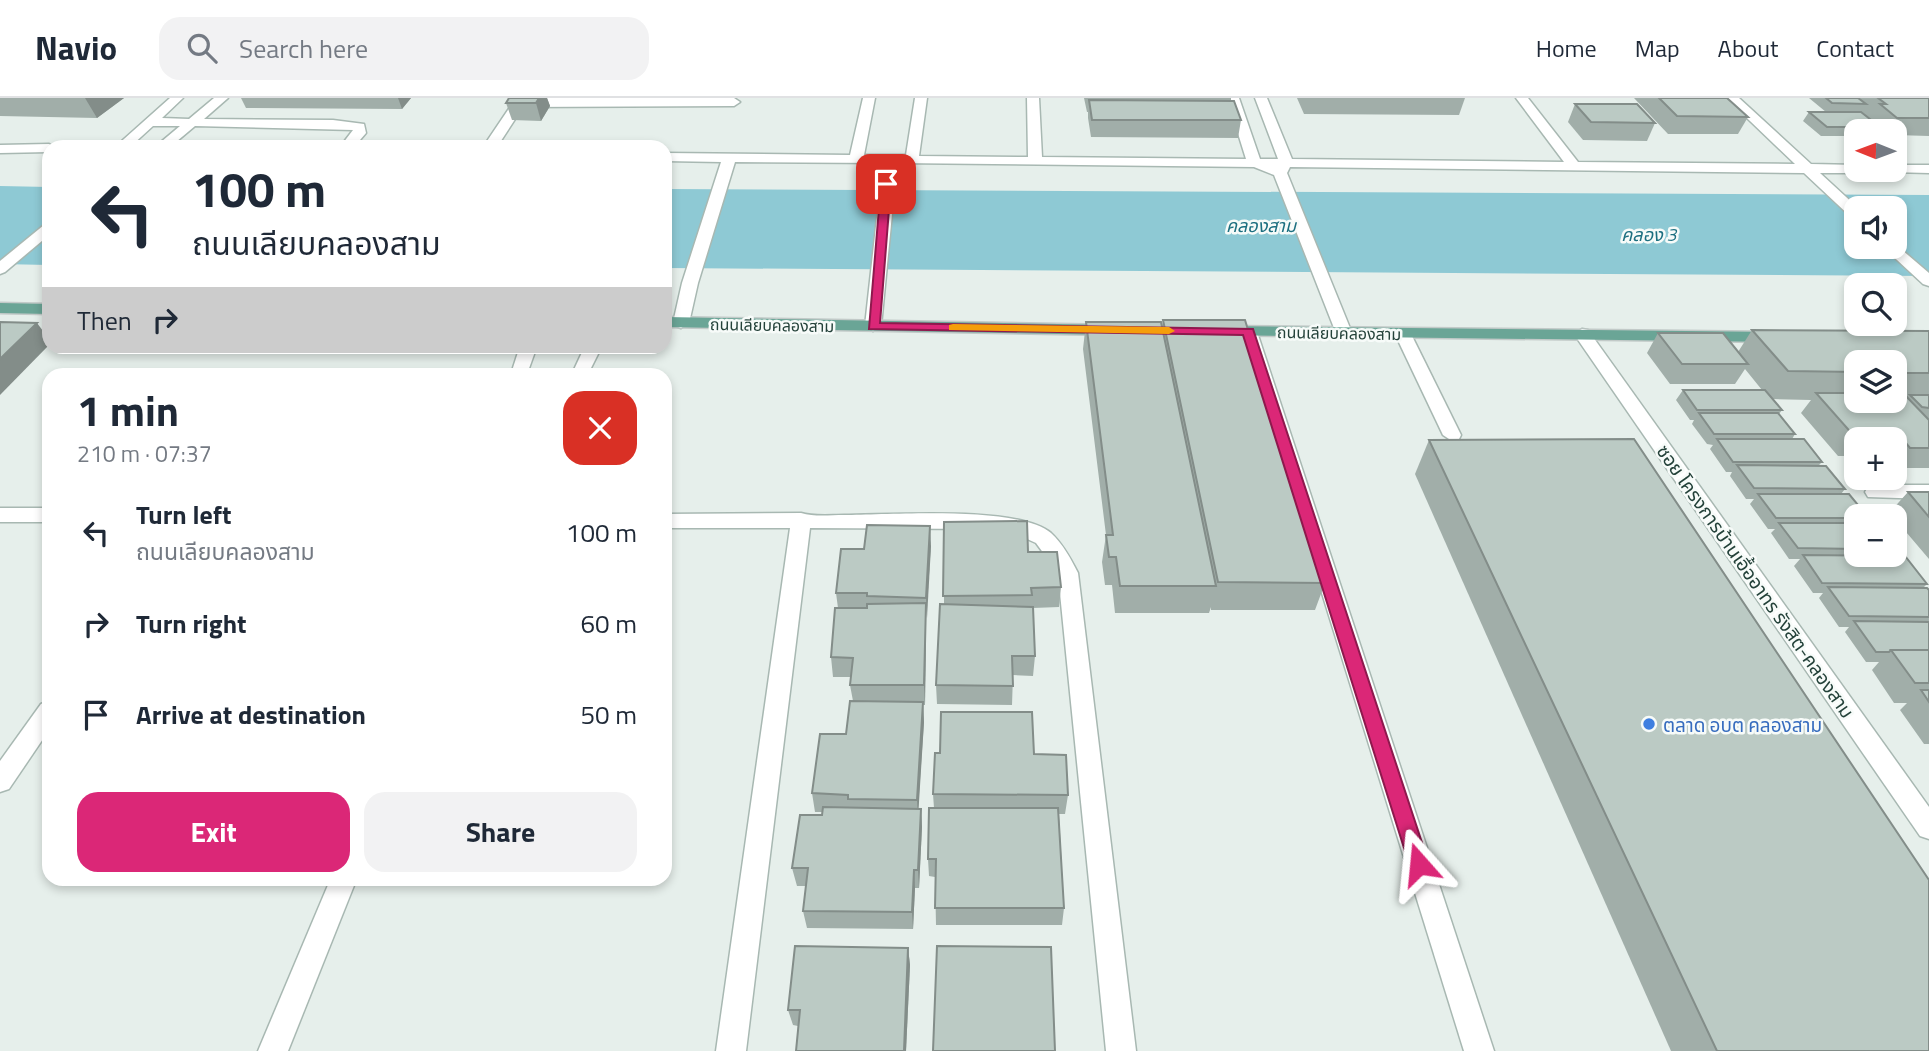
<!DOCTYPE html>
<html lang="en">
<head>
<meta charset="utf-8">
<style>
	:root { --surface:#fff; --page:#f2f2f3; --text:#1f2937; --muted:#747a83; --line:#e0e1e3; --accent:#db2777 }
	body { margin:0; font-family:"Titillium Web","Noto Sans Thai",sans-serif; background:var(--page); color:var(--text); height:100vh; display:flex; flex-direction:column; font-size:26px; white-space:nowrap }
	* { box-sizing:border-box; margin:0 }
	p { font-size:23px; color:var(--muted) }
	.icon { flex:none; width:38px; height:38px; fill:none; stroke:currentColor; stroke-width:2; stroke-linecap:round; stroke-linejoin:round }
	.map { position:relative; flex:1; overflow:hidden }
	.sheet { position:absolute; left:42px; top:270px; width:630px; height:518px; display:flex; flex-direction:column; background:var(--surface); border-radius:21px; box-shadow:0 4px 10px #0003 }
	.sheet>* { flex:none }
	.hud { position:absolute; left:42px; top:42px; width:630px; height:214px; border-radius:21px; box-shadow:0 4px 10px #0003; background:#fff; color:var(--text); overflow:hidden }
	.needle { width:46px; rotate:271deg }
	.fabs { position:absolute; left:1844px; top:21px; display:grid; gap:14px }
	.fabs a { display:grid; place-items:center; width:63px; height:63px; border-radius:14px; background:var(--surface); box-shadow:0 4px 10px #0003; font-size:35px }
	.pin { position:absolute; display:grid; place-items:center; width:60px; height:60px; color:#fff; margin:-30px; border-radius:14px; box-shadow:0 4px 10px #0006 }
	.me { position:absolute; width:77px; margin:-38px; rotate:342deg; stroke-linejoin:round; filter:drop-shadow(0 0 5px #0008) }
	.turn { display:flex; align-items:center; gap:24px; height:147px; padding:0 35px; font-size:32px }
	.turn .icon { width:91px; height:91px; stroke-width:2.5 }
	.turn b { display:block; font-size:49px; line-height:60px }
	.then { display:flex; align-items:center; height:66px; padding:0 35px; background:#0003; gap:14px; font-size:26px }
	.round { display:grid; place-items:center; flex:none; width:74px; height:74px; border-radius:21px; background:var(--page) }
	.headline { display:flex; align-items:center; justify-content:space-between; height:119px; padding:0 35px }
	h1 { font-size:42px; font-weight:700; line-height:52px }
	.primary-button { display:flex; gap:14px; margin-top:auto; padding:14px 35px }
	.primary-button a { flex:1; height:80px; border-radius:21px; background:var(--accent); color:#fff; font-size:28px; font-weight:700; line-height:80px; text-align:center }
	.primary-button a+a { background:var(--page); color:var(--text) }
	ul { padding:0; list-style:none }
	li { display:flex; align-items:center; gap:21px; height:91px; padding:0 35px }
	li div { flex:1 }
	li b { display:block; font-size:26px }
	li em { font-style:normal }
	header { display:flex; align-items:center; gap:42px; box-sizing:border-box; height:98px; padding:0 35px; background:var(--surface); border-bottom:2px solid var(--line) }
	header strong { font-size:33px }
	nav { display:flex; gap:38px; margin-inline-start:auto; font-size:24px }
	.search { width:490px; height:63px; background:var(--page); display:flex; align-items:center; gap:18px; box-sizing:border-box; padding:0 24px; border-radius:21px; color:var(--muted); font-size:26px }
	.map>svg:first-child { display:block }
	.water { fill:#8ec9d4; fill-rule:evenodd }
	.lines { fill:none; stroke-linecap:round; stroke-linejoin:round }
	.minor-casing { stroke:#a8b8b2; stroke-width:3 }
	.major-casing { stroke:#c2cac8; stroke-width:3 }
	.minor { fill:#fff; fill-rule:evenodd }
	.major { fill:#6aa596; fill-rule:evenodd }
	.wall { fill:#a1aea9; fill-rule:evenodd }
	.shaded-wall { fill:#838d89 }
	.building { fill:#bbcac4; stroke:#838d89; stroke-width:2 }
	.route { fill:#db2777; stroke:#8e194d; stroke-width:2 }
	.slow { fill:#f59e0b }
	.shop-dot { fill:#3f7fe0; stroke:#f7fbf9; stroke-width:2.5 }
	.labels { text-anchor:middle; dominant-baseline:central; stroke-width:5; stroke-linejoin:round; paint-order:stroke }
	.far-street-label { font-size:16px; fill:#24423a; stroke:#f7fbf9 }
	.far-water-label { font-size:18px; font-style:italic; fill:#1c6f80; stroke:#f7fbf9 }
	.street-label { font-size:19px; fill:#24423a; stroke:#f7fbf9 }
	.shop-label { font-size:19px; fill:#366cbe; stroke:#f7fbf9; text-anchor:start }
</style>
</head>
<body>
<header>
<strong>Navio</strong>
<div class="search"><svg class="icon" aria-label="search" viewBox="0 0 24 24"><circle cx="10" cy="10" r="6"/><path d="M15 15l6 6"/></svg>Search here</div>
<nav><a>Home</a><a>Map</a><a>About</a><a>Contact</a></nav>
</header>
<div class="map">
<svg width="1929" height="953" viewBox="0 0 1929 953">
	<rect width="100%" height="100%" fill="#e6efeb"/>
	<g class="water">
		<path d="M0,88L49,89V167L0,166Z"/>
		<path d="M665,91L1929,97V178L665,170ZM1857,110H1895V149H1857Z"/>
	</g>
	<g class="lines">
		<g class="minor-casing">
			<g id="minor">
				<path d="M170,0H183L162,20L189,21L214,0H228L204,21L333,22L364,26L366,35L354,49H340L353,32L195,28L170,49H155L180,28H153L130,49H115Z"/>
				<path d="M516,0H734L740,4L734,8L523,9L497,49H483Z"/>
				<path d="M863,0H875L864,57H906L915,0H927L919,58L1028,59L1027,0H1039L1042,59L1246,61L1227,0H1239L1260,61H1278L1255,0H1267L1292,61L1564,64L1516,0H1528L1578,64L1795,66L1726,0H1739L1811,66L1857,67V72H1863L1857,75H1820L1858,110L1857,121L1852,120L1804,75L1290,69L1287,75L1352,235L1344,240L1336,235L1274,77L1254,69L897,65L881,228L873,233L865,228L883,65L735,64L698,185L689,225L681,230L675,228L673,225L682,185L721,64L665,63V55L850,57Z"/>
				<path d="M49,46L55,49H49V54L0,55V47Z"/>
				<path d="M1895,67H1929V75L1890,74L1889,72H1895Z"/>
				<path d="M49,126V137L5,174L0,176V163L44,127Z"/>
				<path d="M1895,146L1929,175V188L1923,186L1883,149H1895Z"/>
				<path d="M1249,229L1257,234L1494,953H1464L1241,234Z"/>
				<path d="M1403,231L1411,236L1461,337L1459,341L1452,343L1443,337L1395,236Z"/>
				<path d="M1582,231L1588,232L1929,709V741L1920,738L1574,236Z"/>
				<path d="M520,248H537L527,276H511Z"/>
				<path d="M585,248H602L588,276H572Z"/>
				<path d="M1875,387H1929V401L1868,399L1865,394L1868,389Z"/>
				<rect x="0" y="410" width="49" height="14"/>
				<path d="M801,415C814,419 830,417 844,417C890,417 1017,407 1051,435C1063,446 1071,461 1078,475L1136,953H1106L1058,475L1036,445L1014,435L983,431L810,430L746,953H716L790,430H665V416Z"/>
				<path d="M49,603V632L9,691L0,694V663L41,606Z"/>
				<path d="M331,780H357L288,953H258Z"/>
			</g>
		</g>
		<g class="major-casing">
			<g id="major">
				<path d="M0,205L49,206V216L0,215Z"/>
				<path d="M665,219L1114,227L1122,232L1114,237L665,229Z"/>
				<path d="M1220,228L1776,234L1784,239L1776,244L1214,237L1212,233L1214,229Z"/>
			</g>
		</g>
		<use href="#minor" class="minor"/>
		<use href="#major" class="major"/>
	</g>
	<g class="wall">
		<path d="M0,0H124L97,20L0,18Z"/>
		<path d="M241,0H411L402,11L246,10Z"/>
		<path d="M547,0L550,8L541,23L512,22L506,5Z"/>
		<path d="M1084,0H1231V3L1241,22L1238,40L1091,39L1088,20V14H1087Z"/>
		<path d="M1297,0H1465L1459,17L1304,16Z"/>
		<path d="M1634,0H1727L1748,19L1738,36H1668Z"/>
		<path d="M1809,0H1929V38L1895,37V33H1881L1878,31L1877,33H1857V38H1821L1803,23L1809,14H1826Z"/>
		<path d="M1575,6L1655,25L1647,43L1583,42L1568,24Z"/>
		<path d="M1163,222L1325,485L1315,512H1211V509L1209,515H1115L1112,487H1105L1102,464L1106,437L1083,251L1086,224L1162,228Z"/>
		<path d="M1752,232L1929,233V370H1895V341H1857V358H1838L1801,315L1811,302L1773,301L1782,312L1779,316L1795,336L1792,341L1822,364L1819,367L1845,391L1841,396L1857,418V457H1889L1888,458L1927,486L1923,490L1929,492V646H1924L1900,612L1907,605H1894L1872,572L1879,564H1866L1845,534L1849,529H1839L1819,500L1823,495H1813L1794,468L1800,461H1789L1771,435L1775,431H1768L1750,406L1754,401H1746L1730,378L1732,374H1726L1710,351L1713,347L1707,346L1692,326L1694,322H1690L1676,302L1683,292H1762L1745,271L1735,286H1670L1647,255L1658,235L1738,254ZM1857,264H1895V303H1857Z"/>
		<path d="M1429,342L1929,953H1671L1415,376Z"/>
		<path d="M1908,394H1929V461L1895,421V418H1893L1890,414Z"/>
		<path d="M944,424L1028,454L1061,489L1059,509L1033,510L1035,558L1033,578L1013,577L1012,607L937,606L936,587L944,506Z"/>
		<path d="M931,448L926,520L925,607H923L924,624L918,711H921L922,729L919,790H915L913,831L807,830L803,813L806,788H797L792,770L822,717L823,714H815L812,695L846,636L853,603L850,587L851,579H833L831,559L838,510L836,495L864,451Z"/>
		<path d="M1034,656L1068,697L1065,716H1059L1064,810L1062,827H936L935,779L929,778L928,761L934,710L933,696Z"/>
		<path d="M908,850L910,867L906,953H796L798,928L793,927L788,912Z"/>
	</g>
	<g class="shaded-wall">
		<path d="M85,0H124L97,20Z"/>
		<path d="M398,0H411L402,11Z"/>
		<path d="M539,0H547L550,8L541,23L536,5Z"/>
		<path d="M37,225L49,241V247L0,297V261Z"/>
		<path d="M930,428L931,448L927,520L926,500Z"/>
		<path d="M926,505V525L925,607L924,587Z"/>
		<path d="M923,604L924,624L918,720L917,702Z"/>
		<path d="M921,711L922,729L919,790L918,772Z"/>
		<path d="M914,772L915,790L913,831L912,814Z"/>
		<path d="M908,850L910,867L906,953H904Z"/>
	</g>
	<g class="building">
		<path d="M509,0H539L536,5H506Z"/>
		<path d="M1659,0H1727L1748,19L1677,18Z"/>
		<path d="M1826,0H1858L1866,6L1832,5Z"/>
		<path d="M1878,0H1929V20H1897L1880,6H1886Z"/>
		<path d="M1089,2L1234,3L1241,22H1092Z"/>
		<path d="M1575,6H1637L1655,25L1591,24Z"/>
		<path d="M1809,14H1861L1880,29H1827Z"/>
		<path d="M1163,222H1245L1325,485L1218,484Z"/>
		<path d="M0,224L37,225L0,261Z"/>
		<path d="M1086,224H1161L1216,488H1120L1116,459H1109L1106,437H1113Z"/>
		<path d="M1752,232L1929,233V275H1895V264H1857V274L1788,273Z"/>
		<path d="M1658,235H1723L1748,266H1682Z"/>
		<path d="M1683,292H1765L1782,312H1697Z"/>
		<path d="M1816,295H1857V303H1895V295H1903L1929,322V350H1910L1900,338H1854Z"/>
		<path d="M1910,297H1929V310L1922,309Z"/>
		<path d="M1699,315H1778L1795,336H1714Z"/>
		<path d="M1634,341L1929,782V953H1717L1429,342Z"/>
		<path d="M1717,341H1804L1822,364H1733Z"/>
		<path d="M1737,367L1826,368L1845,391L1754,390Z"/>
		<path d="M1908,394H1929V419Z"/>
		<path d="M1758,396H1849L1867,418H1857V420H1776Z"/>
		<path d="M1027,423L1028,454H1057L1061,489L1031,490L1032,497L943,498L944,424Z"/>
		<path d="M1779,425H1857V451L1798,450Z"/>
		<path d="M867,427L930,428L926,500L867,498V495H836L841,451H864Z"/>
		<path d="M1803,457L1905,458L1927,486L1822,485Z"/>
		<path d="M1828,489L1927,490L1929,492V519L1849,518Z"/>
		<path d="M926,505L924,587H850L853,560L831,559L835,510H867V506Z"/>
		<path d="M940,506L1033,509L1035,558H1012L1013,588L936,587Z"/>
		<path d="M1854,523L1929,524V553L1891,552L1889,554H1876Z"/>
		<path d="M1891,552H1929V585H1915Z"/>
		<path d="M1921,592H1929V604Z"/>
		<path d="M850,603L923,604L917,702L848,701V697L812,695L820,636H846Z"/>
		<path d="M941,614H1032L1034,656L1066,657L1068,697L933,696L935,655H940Z"/>
		<path d="M823,709L921,711L918,772H914L912,814L803,813L808,770H792L800,717H822Z"/>
		<path d="M929,710H1058L1064,810H935L936,761H928Z"/>
		<path d="M795,848L908,850L904,953H796L800,912H788Z"/>
		<path d="M937,848L1051,849L1055,953H933Z"/>
	</g>
	<path class="route" d="M886,83L891,86L880,225L1253,231L1429,766L1426,773L1419,776L1412,773L1409,766L1243,237L869,231L881,86Z"/>
	<path class="slow" d="M953,226L1169,229L1175,233L1169,236L949,232V227Z"/>
	<circle class="shop-dot" cx="1649" cy="626" r="7"/>
	<g class="labels">
		<g class="far-street-label">
			<text transform="translate(772 227) rotate(1)">ถนนเลียบคลองสาม</text>
			<text transform="translate(1339 235) rotate(1)">ถนนเลียบคลองสาม</text>
		</g>
		<g class="far-water-label">
			<text x="1261" y="127">คลองสาม</text>
			<text x="1649" y="136">คลอง 3</text>
		</g>
		<g class="street-label">
			<text transform="translate(1756 483) rotate(55)">ซอย โครงการบ้านเอื้ออาทร รังสิต-คลองสาม</text>
		</g>
		<g class="shop-label">
			<text x="1663" y="626">ตลาด อบต คลองสาม</text>
		</g>
	</g>
</svg>
<div class="fabs">
<a><svg class="needle" viewBox="-14 -14 28 28"><path d="M0-13l5 13h-10z" fill="#e53935"/><path d="M0 13l5-13h-10z" fill="#747a83"/></svg></a>
<a><svg class="icon" aria-label="sound" viewBox="0 0 24 24"><path d="M4 9h4l5-4v14l-5-4H4zM17 9q2 3 0 6"/></svg></a>
<a><svg class="icon" aria-label="search" viewBox="0 0 24 24"><circle cx="10" cy="10" r="6"/><path d="M15 15l6 6"/></svg></a>
<a><svg class="icon" aria-label="layers" viewBox="0 0 24 24"><path d="M12 4l9 5-9 5-9-5zM3 14l9 5 9-5"/></svg></a>
<a>+</a>
<a>−</a>
</div>
<div class="pin" style="left:886px;top:86px;background:#d93025"><svg class="icon" aria-label="arrive" viewBox="0 0 24 24"><path d="M6 21V4h12l-3 4 3 4H6"/></svg></div>
<svg class="me" style="left:1419px;top:766px" viewBox="-20 -20 40 40"><path d="M0-17L14 15 0 8-14 15z" fill="#db2777" stroke="#fff" stroke-width="4"/></svg>
<div class="hud">
<div class="turn"><svg class="icon" aria-label="left" viewBox="0 0 24 24"><path d="M17 20v-9H6M10 6l-5 5 5 5"/></svg><div><b>100 m</b>ถนนเลียบคลองสาม</div></div>
<div class="then">Then<svg class="icon" aria-label="right" viewBox="0 0 24 24"><path d="M7 20v-9h11M14 6l5 5-5 5"/></svg></div>
</div>
<section class="sheet">
<div class="headline"><div><h1>1 min</h1><p>210 m · 07:37</p></div><a class="round" style="background:#d93025;color:#fff"><svg class="icon" aria-label="close" viewBox="0 0 24 24"><path d="M6 6l12 12M18 6L6 18"/></svg></a></div>
<ul>
<li><svg class="icon" aria-label="left" viewBox="0 0 24 24"><path d="M17 20v-9H6M10 6l-5 5 5 5"/></svg><div><b>Turn left</b><p>ถนนเลียบคลองสาม</p></div><em>100 m</em></li>
<li><svg class="icon" aria-label="right" viewBox="0 0 24 24"><path d="M7 20v-9h11M14 6l5 5-5 5"/></svg><div><b>Turn right</b></div><em>60 m</em></li>
<li><svg class="icon" aria-label="arrive" viewBox="0 0 24 24"><path d="M6 21V4h12l-3 4 3 4H6"/></svg><div><b>Arrive at destination</b></div><em>50 m</em></li>
</ul>
<div class="primary-button"><a>Exit</a><a>Share</a></div>
</section>
</div>
</body>
</html>
